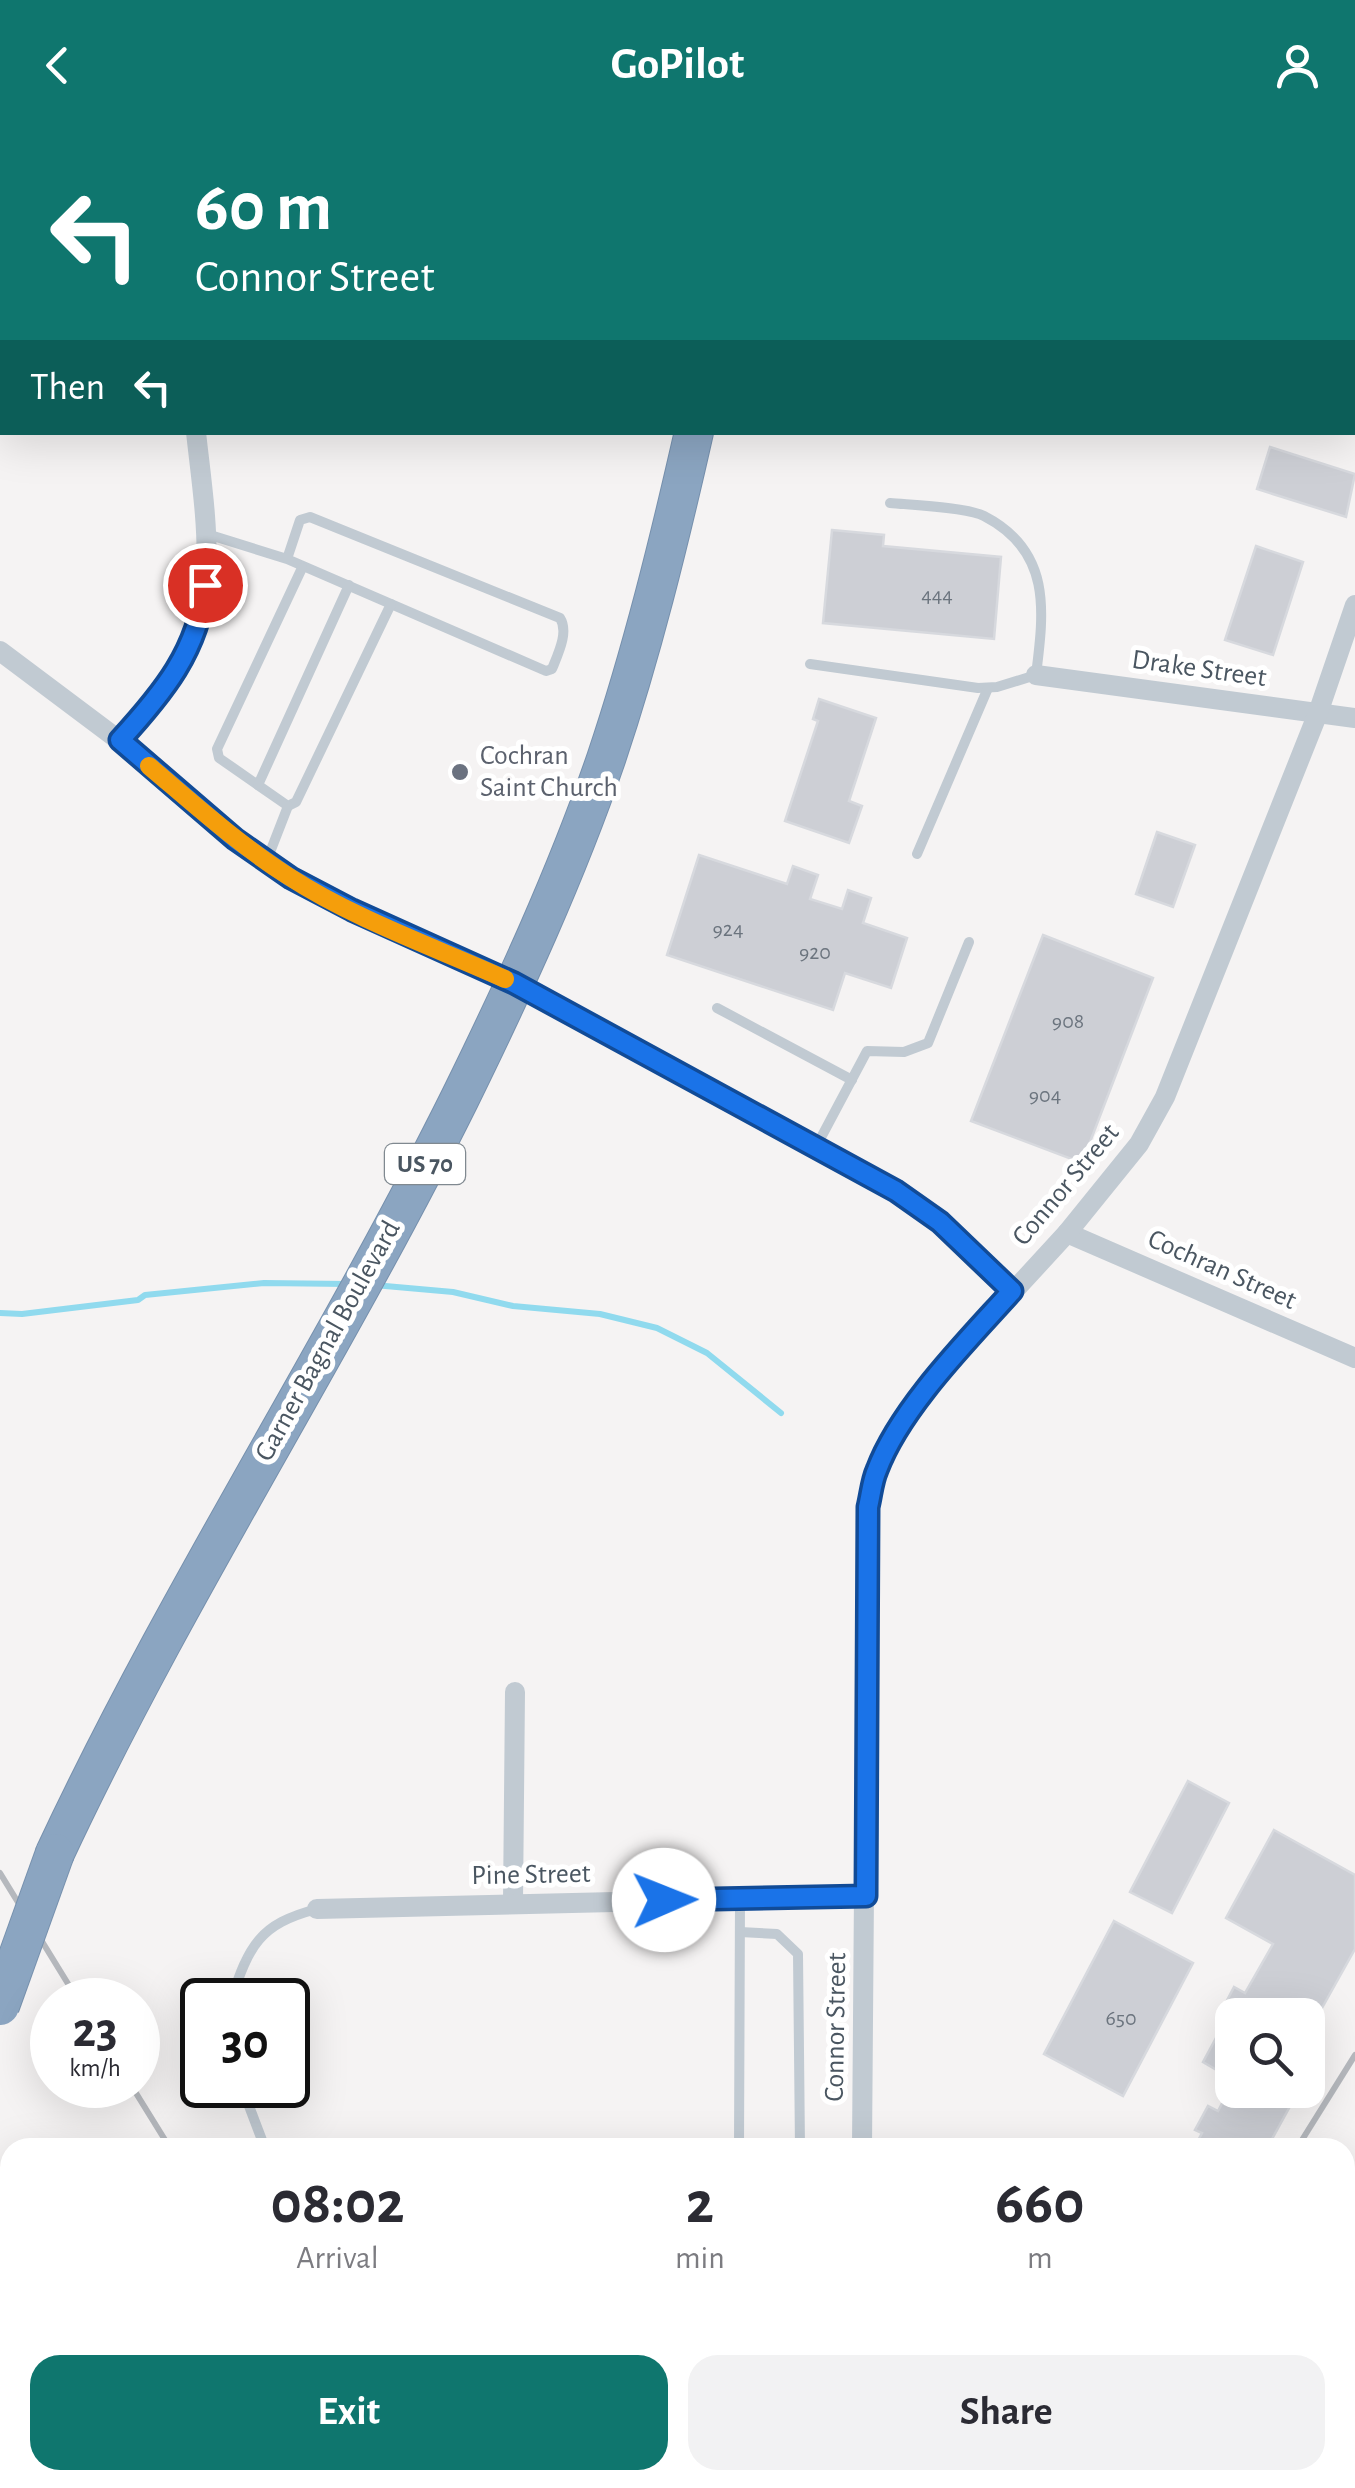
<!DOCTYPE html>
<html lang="en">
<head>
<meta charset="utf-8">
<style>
	:root { --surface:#fff; --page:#f2f2f3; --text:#2b2b33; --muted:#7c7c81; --accent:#0f766e }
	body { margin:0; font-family:"Alegreya Sans",sans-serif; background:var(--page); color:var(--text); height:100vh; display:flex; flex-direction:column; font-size:38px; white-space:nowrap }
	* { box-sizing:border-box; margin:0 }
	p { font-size:32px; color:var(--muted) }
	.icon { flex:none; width:55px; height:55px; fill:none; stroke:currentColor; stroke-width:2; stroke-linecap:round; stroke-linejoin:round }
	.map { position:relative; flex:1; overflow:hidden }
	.side { position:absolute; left:0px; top:2008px; width:1355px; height:352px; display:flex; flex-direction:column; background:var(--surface); border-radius:30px 30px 0 0; box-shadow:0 10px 40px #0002 }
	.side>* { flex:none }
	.guide { position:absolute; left:0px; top:0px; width:1355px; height:305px; box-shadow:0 10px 40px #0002; background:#0f766e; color:#fff; overflow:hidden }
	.controls { position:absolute; left:1215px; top:1868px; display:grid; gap:20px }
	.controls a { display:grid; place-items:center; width:110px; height:110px; border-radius:20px; background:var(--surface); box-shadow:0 10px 40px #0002; font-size:50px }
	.speed { position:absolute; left:30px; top:1848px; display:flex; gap:20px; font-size:50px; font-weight:700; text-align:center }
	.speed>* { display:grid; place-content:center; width:130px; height:130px; border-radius:50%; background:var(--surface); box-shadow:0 10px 40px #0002; line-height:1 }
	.speed small { font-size:25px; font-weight:400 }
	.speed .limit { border:5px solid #111; border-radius:15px; background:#fff; color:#111 }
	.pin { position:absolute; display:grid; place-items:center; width:85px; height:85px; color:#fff; margin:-42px; border:5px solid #fff; border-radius:50%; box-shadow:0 2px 10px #0007 }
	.me { position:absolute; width:110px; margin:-55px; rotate:89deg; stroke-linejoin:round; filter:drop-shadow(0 0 8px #0008) }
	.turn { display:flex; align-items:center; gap:35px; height:210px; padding:0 30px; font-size:45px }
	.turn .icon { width:130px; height:130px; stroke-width:2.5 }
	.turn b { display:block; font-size:70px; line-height:85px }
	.then { display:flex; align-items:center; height:95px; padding:0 30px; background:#0003; gap:20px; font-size:38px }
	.eta { display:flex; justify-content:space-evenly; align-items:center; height:170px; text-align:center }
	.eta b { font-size:60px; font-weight:600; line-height:70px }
	.cta { display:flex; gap:20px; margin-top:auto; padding:20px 30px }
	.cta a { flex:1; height:115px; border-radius:30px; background:var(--accent); color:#fff; font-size:40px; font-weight:600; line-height:115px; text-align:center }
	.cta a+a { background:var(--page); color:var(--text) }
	header { display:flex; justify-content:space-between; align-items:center; height:130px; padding:0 30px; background:var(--accent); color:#fff; font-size:45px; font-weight:600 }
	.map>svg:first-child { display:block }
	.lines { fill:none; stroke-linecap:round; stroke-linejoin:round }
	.stream { stroke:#90daee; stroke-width:6 }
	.building { fill:#cdcfd5; stroke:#d7d9de; stroke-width:2.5 }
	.highway-casing { stroke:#7690ad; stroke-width:40 }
	.lane { stroke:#c1cad2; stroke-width:10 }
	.street { stroke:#c1cad2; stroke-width:20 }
	.highway { stroke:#8ba5c1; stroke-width:38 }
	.rail { stroke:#b5b8bd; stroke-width:6 }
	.highway-bridge-casing { stroke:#7690ad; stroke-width:40; stroke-linecap:butt }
	.highway-bridge { stroke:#8ba5c1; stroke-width:38 }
	.route-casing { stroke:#114b97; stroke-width:25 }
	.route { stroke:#1a73e8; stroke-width:18 }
	.slow { stroke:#f59e0b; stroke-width:18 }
	.worship-dot { fill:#6b7280; stroke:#fff; stroke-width:4 }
	.labels { text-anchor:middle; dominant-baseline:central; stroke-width:10; stroke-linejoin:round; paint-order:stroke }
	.number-label { font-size:22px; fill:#6b747e }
	.shield { fill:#fff; stroke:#808990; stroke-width:2.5 }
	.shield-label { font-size:25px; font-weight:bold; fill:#4a5661 }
	.street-label { font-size:28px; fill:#4a5661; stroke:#fff }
	.worship-label { font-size:28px; fill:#5b616d; stroke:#fff; text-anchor:start }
</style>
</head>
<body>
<header><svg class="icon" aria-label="back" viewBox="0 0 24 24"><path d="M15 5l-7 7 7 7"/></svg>GoPilot<svg class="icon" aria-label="person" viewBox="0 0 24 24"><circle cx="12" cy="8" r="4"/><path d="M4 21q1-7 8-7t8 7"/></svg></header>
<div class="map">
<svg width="1355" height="2358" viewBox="0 0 1355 2358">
	<rect width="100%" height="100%" fill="#f5f3f3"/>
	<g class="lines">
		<g class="stream">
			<path d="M374,1155L453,1162L513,1176L600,1184L657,1198L707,1223L781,1283"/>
			<path d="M0,1183L22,1184L138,1170L145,1165L264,1153L347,1154"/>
		</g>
	</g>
	<g class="building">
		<path d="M1270,317L1355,344L1346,387L1257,359Z"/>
		<path d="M832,400L884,405L883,416L1001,427L994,509L823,493Z"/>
		<path d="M1256,416L1303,432L1273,525L1225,510Z"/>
		<path d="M819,569L876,588L849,671L862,676L849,713L785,691L818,591L813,589Z"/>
		<path d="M1157,702L1195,715L1173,777L1136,764Z"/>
		<path d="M699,725L787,754L793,736L818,745L810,769L842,779L848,760L871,768L863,793L907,808L891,858L845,843L833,880L667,825Z"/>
		<path d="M1043,805L1153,848L1082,1033L971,991Z"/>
		<path d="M1188,1651L1229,1673L1172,1783L1130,1762Z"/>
		<path d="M1274,1700L1355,1745V1819L1318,1885L1232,1884V1949L1203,1932L1230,1882L1223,1878L1234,1857L1245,1863L1273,1814L1226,1788Z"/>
		<path d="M1114,1791L1193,1833L1123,1966L1044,1924Z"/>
		<path d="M1229,1960H1299L1267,2018H1194L1202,2003L1195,2000L1208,1976L1218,1981Z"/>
	</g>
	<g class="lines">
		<g class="highway-casing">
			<g id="highway">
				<path d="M750,2V0"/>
				<path d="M55,1723C176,1464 333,1224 460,968C514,858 566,745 606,629C642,522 669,412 694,302"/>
			</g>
		</g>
		<g class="lane">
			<path d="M1352,39L1355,40"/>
			<path d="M1352,80L1355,75"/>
			<path d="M207,404L287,429L546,541L552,539C558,524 569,502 560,488L310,387L300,390L287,429"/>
			<path d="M302,438L217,619L219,628L288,676L296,672L391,474"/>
			<path d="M810,534L978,558L997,557L1036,545C1044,481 1052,421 984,386C967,377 911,375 890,373"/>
			<path d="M258,655L349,455"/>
			<path d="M917,724L988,558"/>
			<path d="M267,730L288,676"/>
			<path d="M717,878L852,950"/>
			<path d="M816,1017L867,921L904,922L928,913L969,812"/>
			<path d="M740,1802L777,1804L798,1824L800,2018"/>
			<path d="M231,1870C249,1816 259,1794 317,1779"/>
			<path d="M241,1955L265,2018"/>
			<path d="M739,2018L740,1769"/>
			<path d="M420,2350L425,2358"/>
		</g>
		<g class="street">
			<path d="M165,0L166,2"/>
			<path d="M0,521L120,611L235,709L291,748L352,780L514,853L896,1061L940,1093L1012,1161"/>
			<path d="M1036,545L1355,588"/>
			<path d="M120,611C141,588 163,564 179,538C222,470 204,378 196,302"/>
			<path d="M1067,1103L1355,1228"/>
			<path d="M513,1772L515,1562"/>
			<path d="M317,1779L866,1766"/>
			<path d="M862,2018L867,1377L877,1339L895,1304L944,1237L1067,1103L1139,1014L1165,967L1318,583L1355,475"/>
			<path d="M862,2350V2358"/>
			<path d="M1306,2350L1311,2358"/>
		</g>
		<use href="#highway" class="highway"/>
		<g class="rail">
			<path d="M0,1743L78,1870"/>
			<path d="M131,1955L170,2018"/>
			<path d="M1297,2018L1355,1925"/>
			<path d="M375,2350L380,2358"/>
			<path d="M1097,2358L1101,2350"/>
		</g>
		<g class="highway-bridge-casing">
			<path id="highway-bridge" d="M0,1876L55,1723"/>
		</g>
		<use href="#highway-bridge" class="highway-bridge"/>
	</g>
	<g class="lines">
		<g class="route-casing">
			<path id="route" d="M205,455C199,520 162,564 120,610L235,709L291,748L352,780L514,853L896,1061L940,1092L1012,1161C968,1210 900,1278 877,1340C872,1351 871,1365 868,1377L866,1766L664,1770"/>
		</g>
		<use href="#route" class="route"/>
		<path class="slow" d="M149,636C194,674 238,714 288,746C354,789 434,817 505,849"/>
	</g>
	<circle class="worship-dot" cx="460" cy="642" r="10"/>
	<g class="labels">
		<g class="number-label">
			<text x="937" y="465">444</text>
			<text x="728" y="799">924</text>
			<text x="815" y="822">920</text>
			<text x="1068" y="891">908</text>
			<text x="1045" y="965">904</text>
			<text x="1121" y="1888">650</text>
		</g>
		<rect class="shield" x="385" y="1014" width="80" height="40" rx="8"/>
		<g class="shield-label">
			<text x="425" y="1034">US 70</text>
		</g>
		<g class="street-label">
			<text transform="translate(1199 539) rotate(8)">Drake Street</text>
			<text transform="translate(1066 1055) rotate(-50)">Connor Street</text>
			<text transform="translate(1222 1140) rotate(24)">Cochran Street</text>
			<text transform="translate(328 1211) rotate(-61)">Garner Bagnal Boulevard</text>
			<text transform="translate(531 1745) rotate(-1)">Pine Street</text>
			<text transform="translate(836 1897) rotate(-89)">Connor Street</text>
		</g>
		<g class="worship-label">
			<text x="480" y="626">Cochran<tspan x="480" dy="32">Saint Church</tspan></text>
		</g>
	</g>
</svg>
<div class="controls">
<a><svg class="icon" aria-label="search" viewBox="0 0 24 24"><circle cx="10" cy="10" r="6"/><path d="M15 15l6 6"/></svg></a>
</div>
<div class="speed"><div>23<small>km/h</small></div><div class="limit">30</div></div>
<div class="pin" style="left:205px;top:455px;background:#d93025"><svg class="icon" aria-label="arrive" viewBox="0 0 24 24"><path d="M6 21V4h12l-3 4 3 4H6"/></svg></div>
<svg class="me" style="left:664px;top:1770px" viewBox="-20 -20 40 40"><circle r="19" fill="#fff"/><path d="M0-13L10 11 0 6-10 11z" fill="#1a73e8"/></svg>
<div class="guide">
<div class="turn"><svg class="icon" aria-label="left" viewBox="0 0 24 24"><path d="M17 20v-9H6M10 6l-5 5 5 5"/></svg><div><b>60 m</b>Connor Street</div></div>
<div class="then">Then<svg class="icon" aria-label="left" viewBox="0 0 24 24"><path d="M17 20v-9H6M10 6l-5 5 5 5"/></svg></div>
</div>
<section class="side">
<div class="eta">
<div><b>08:02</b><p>Arrival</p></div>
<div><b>2</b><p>min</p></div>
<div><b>660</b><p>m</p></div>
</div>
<div class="cta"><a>Exit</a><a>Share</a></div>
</section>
</div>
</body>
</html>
